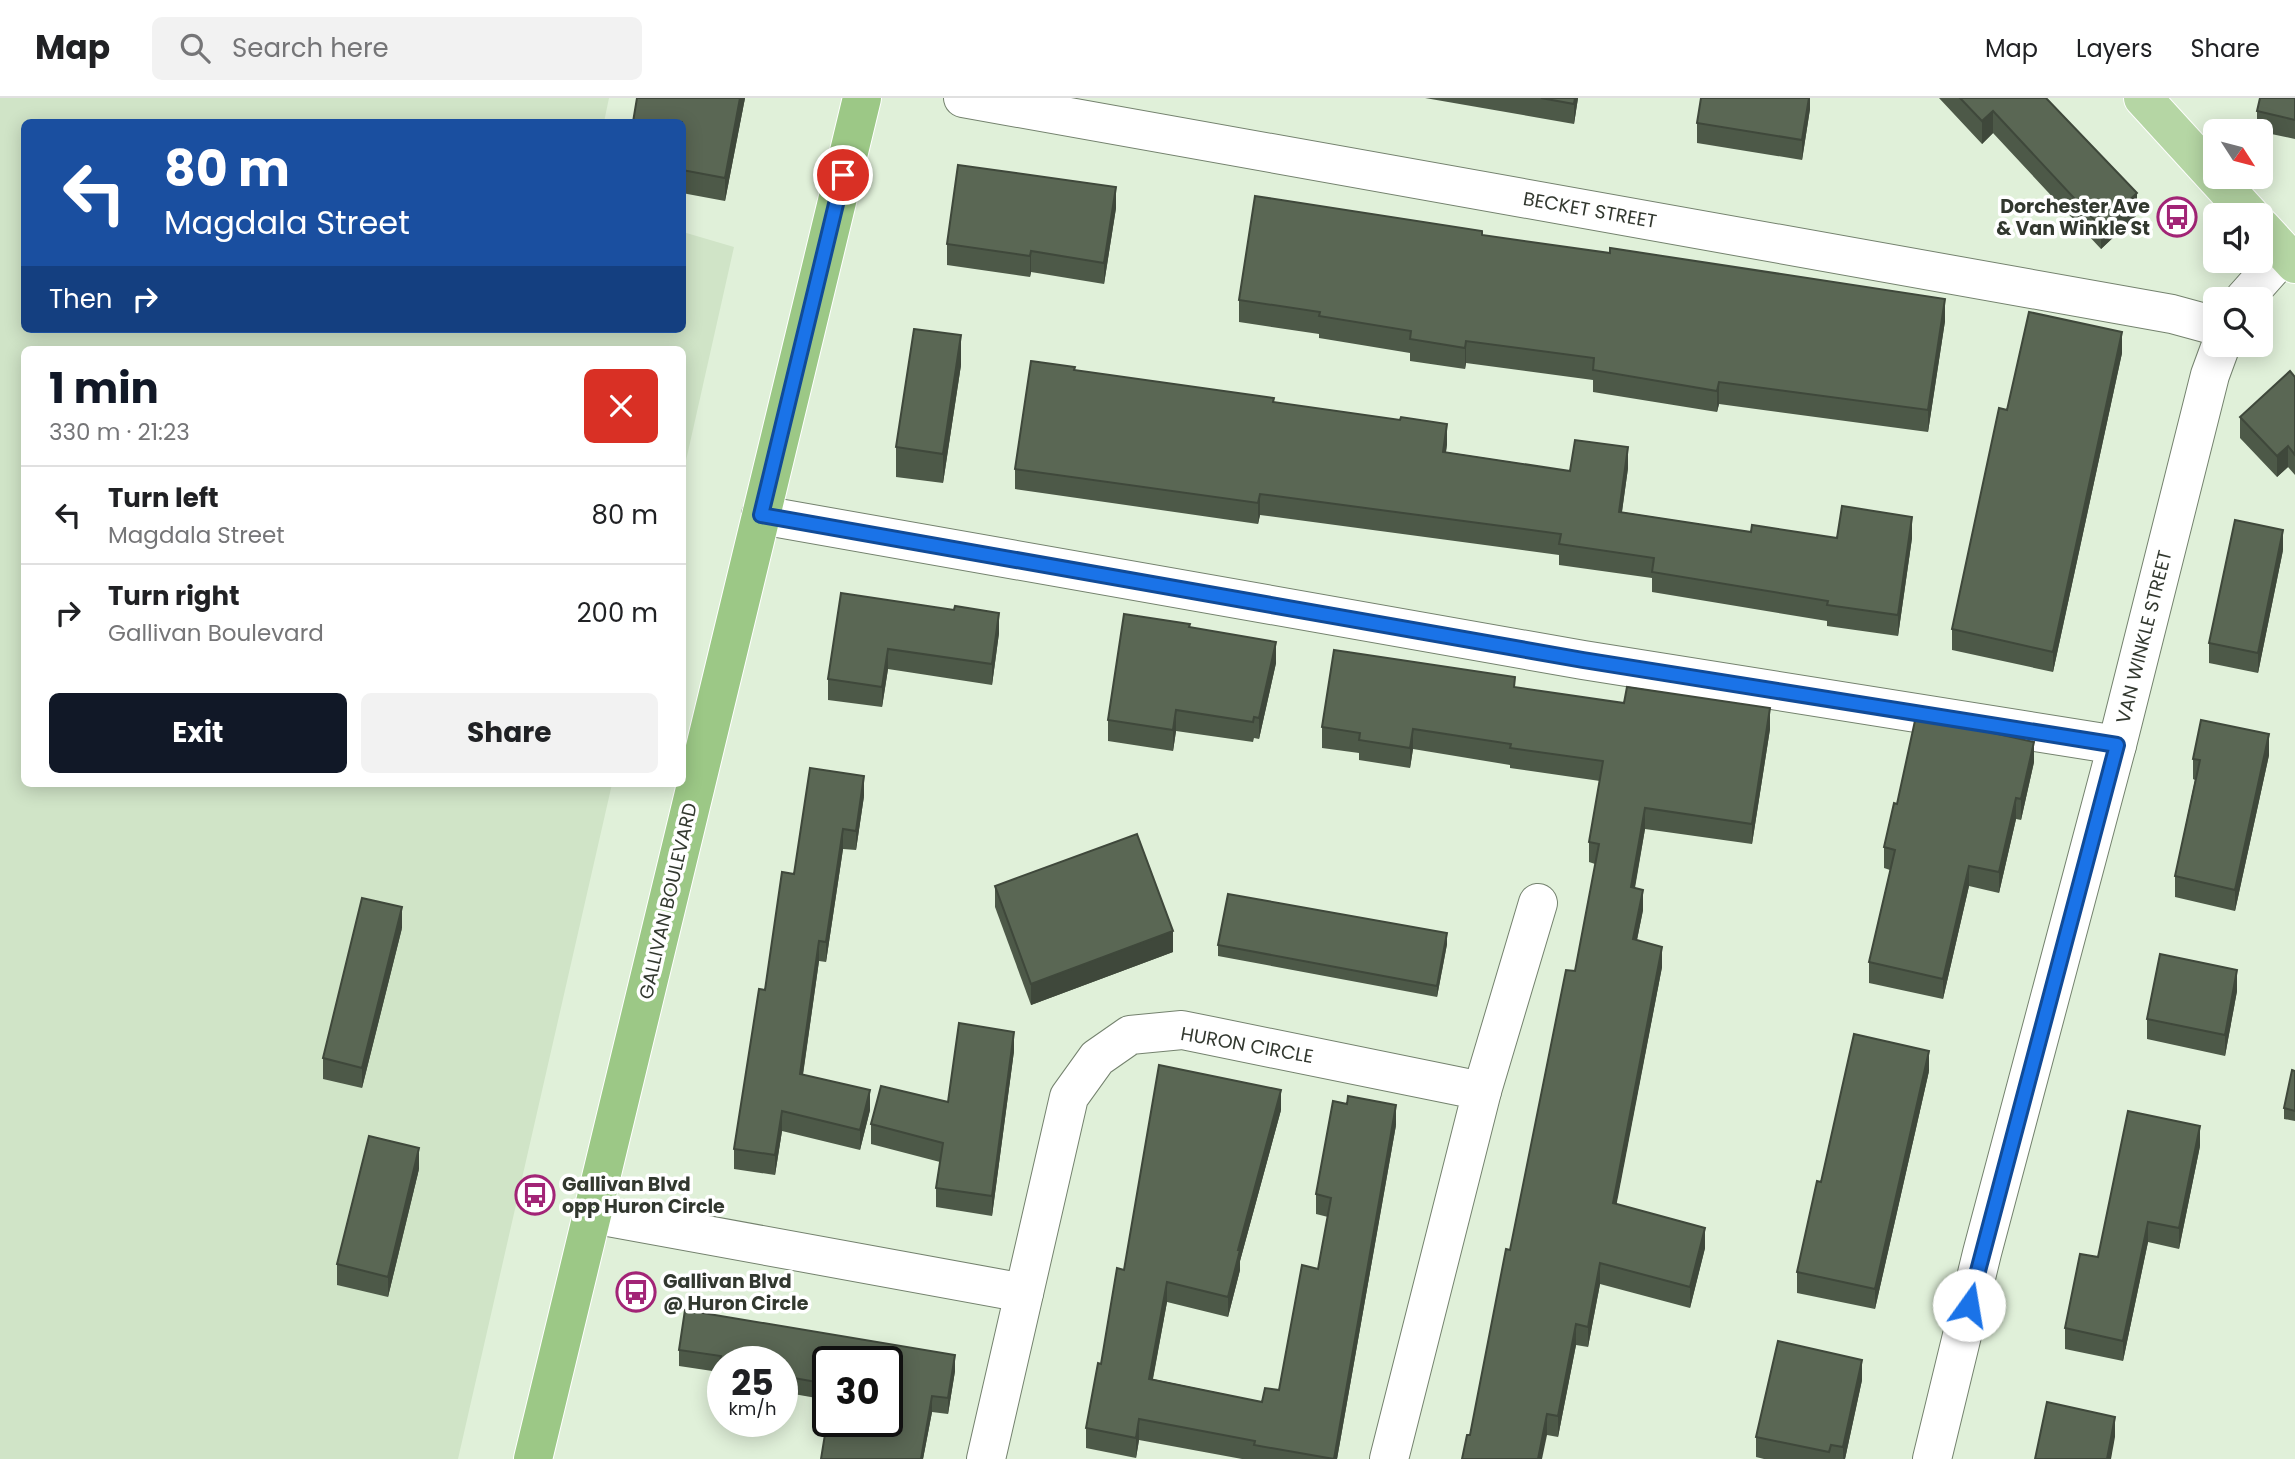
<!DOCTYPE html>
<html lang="en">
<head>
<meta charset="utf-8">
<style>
	:root { --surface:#fff; --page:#f2f2f2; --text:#202124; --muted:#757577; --line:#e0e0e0; --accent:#111827 }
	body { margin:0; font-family:Poppins,sans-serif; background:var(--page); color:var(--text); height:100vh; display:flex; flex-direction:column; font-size:26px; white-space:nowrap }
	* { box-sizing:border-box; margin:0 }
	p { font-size:23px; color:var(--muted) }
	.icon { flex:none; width:38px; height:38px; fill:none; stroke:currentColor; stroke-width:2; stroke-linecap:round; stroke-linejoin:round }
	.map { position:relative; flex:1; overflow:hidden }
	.panel { position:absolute; left:21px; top:248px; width:665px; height:441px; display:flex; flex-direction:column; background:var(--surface); border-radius:10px; box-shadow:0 4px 18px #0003 }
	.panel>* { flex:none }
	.guide { position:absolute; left:21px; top:21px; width:665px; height:214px; border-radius:10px; box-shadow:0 4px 18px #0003; background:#1a4fa0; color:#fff; overflow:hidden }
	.needle { width:46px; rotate:126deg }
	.controls { position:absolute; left:2203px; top:21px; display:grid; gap:14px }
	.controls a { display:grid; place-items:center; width:70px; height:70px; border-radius:10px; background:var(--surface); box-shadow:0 4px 18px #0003; font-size:35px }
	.speed { position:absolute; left:707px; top:1248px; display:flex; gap:14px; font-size:35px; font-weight:700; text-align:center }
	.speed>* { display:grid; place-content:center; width:91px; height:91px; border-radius:50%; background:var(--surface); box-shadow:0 4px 18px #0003; line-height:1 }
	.speed small { font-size:18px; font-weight:400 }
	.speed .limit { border:4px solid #111; border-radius:10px; background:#fff; color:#111 }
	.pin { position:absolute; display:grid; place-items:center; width:60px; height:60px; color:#fff; margin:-30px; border:4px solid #fff; border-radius:50%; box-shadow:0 2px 7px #0007 }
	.me { position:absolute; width:77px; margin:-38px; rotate:13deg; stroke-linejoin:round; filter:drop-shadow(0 0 5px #0008) }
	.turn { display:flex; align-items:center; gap:24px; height:147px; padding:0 28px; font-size:32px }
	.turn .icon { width:91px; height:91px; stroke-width:2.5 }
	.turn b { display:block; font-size:49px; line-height:60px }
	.then { display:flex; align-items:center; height:66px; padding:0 28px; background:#0003; gap:14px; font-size:26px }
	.round { display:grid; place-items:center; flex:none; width:74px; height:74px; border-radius:10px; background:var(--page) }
	.summary { display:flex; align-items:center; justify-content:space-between; height:119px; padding:0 28px }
	h1 { font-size:42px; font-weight:700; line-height:52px; color:var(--accent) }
	.action { display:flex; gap:14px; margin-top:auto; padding:14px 28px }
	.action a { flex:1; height:80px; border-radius:10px; background:var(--accent); color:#fff; font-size:28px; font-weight:700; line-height:80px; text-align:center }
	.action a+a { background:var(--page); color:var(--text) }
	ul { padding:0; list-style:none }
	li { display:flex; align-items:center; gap:21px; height:98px; padding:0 28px; border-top:2px solid var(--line) }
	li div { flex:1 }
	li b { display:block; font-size:26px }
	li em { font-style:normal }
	header { display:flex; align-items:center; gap:42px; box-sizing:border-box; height:98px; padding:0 35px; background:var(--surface); border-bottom:2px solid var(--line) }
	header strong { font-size:33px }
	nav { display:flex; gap:38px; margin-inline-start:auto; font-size:24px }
	.search { width:490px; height:63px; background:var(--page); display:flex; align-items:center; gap:18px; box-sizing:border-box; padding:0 24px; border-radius:10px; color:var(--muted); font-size:26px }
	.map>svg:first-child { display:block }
	.built { fill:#d0e4c7 }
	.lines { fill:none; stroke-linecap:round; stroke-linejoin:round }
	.minor-casing { stroke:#74826e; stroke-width:40 }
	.primary-casing { stroke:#fff; stroke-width:40 }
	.trunk-casing { stroke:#fff; stroke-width:40 }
	.minor { stroke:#fff; stroke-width:38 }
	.primary { stroke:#b5d6a4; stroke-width:38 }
	.trunk { stroke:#9cc886; stroke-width:38 }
	.wall { fill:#4d5948 }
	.shaded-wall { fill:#3f483b }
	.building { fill:#5a6754; stroke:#3f483b; stroke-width:2 }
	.route-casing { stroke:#114b97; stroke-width:18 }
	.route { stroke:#1a73e8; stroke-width:12 }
	.labels { text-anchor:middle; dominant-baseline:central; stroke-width:7; stroke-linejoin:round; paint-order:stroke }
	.poi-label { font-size:19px; font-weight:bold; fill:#32382f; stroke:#fff; text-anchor:start }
	.street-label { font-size:19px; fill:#32382f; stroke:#fff }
</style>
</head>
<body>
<header>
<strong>Map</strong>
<div class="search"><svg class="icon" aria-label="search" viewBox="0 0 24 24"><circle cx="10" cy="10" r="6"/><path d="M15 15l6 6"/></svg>Search here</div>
<nav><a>Map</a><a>Layers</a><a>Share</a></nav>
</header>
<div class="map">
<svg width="2295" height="1361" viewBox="0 0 2295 1361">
	<rect width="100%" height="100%" fill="#e0f0d9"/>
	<path class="built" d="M0,0H609L604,24H24V231H682L683,134L734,149L683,376L682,252H24V686H612L458,1361H0Z"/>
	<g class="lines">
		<g class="minor-casing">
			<g id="minor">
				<path d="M963,0L2172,216L2216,228"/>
				<path d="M2244,201L2285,155"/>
				<path d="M761,417L1583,562L2117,647"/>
				<path d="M1482,993L1538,805"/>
				<path d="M592,1116L1024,1195"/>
				<path d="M986,1361L1069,999L1097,960L1130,937L1182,932L1482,993L1389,1361"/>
				<path d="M1932,1361L1982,1155L2117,647L2210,277L2221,247"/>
			</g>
		</g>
		<g class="primary-casing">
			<g id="primary">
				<path d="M2143,0L2250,117"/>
				<path d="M2261,129L2295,166"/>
			</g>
		</g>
		<g class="trunk-casing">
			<path id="trunk" d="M533,1361L862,0"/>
		</g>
		<use href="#minor" class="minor"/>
		<use href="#primary" class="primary"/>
		<use href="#trunk" class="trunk"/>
	</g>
	<g class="wall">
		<path d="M745,0L725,103L682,95V24Z"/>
		<path d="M1425,0H1578L1574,26Z"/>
		<path d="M1810,0V11L1802,62L1697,45V25Z"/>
		<path d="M1939,0H2046L2137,117L2101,151L1993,35L1982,46Z"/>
		<path d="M2295,0V41L2257,33V13Z"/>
		<path d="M1116,110L1104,186L1031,174L1030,179L947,167V146Z"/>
		<path d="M1482,137L1945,223L1928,334L1719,306L1717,314L1593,294V282L1466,265L1465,271L1410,263V255L1319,240V236L1239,224V202Z"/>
		<path d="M2122,255L2053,574L1952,552V531L2007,312Z"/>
		<path d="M961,267L943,385L896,379V349Z"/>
		<path d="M1075,272L1274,304L1447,346L1446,354L1570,373L1628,370L1622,414L1751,434L1837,440H1912L1898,538L1827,528V523L1652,494V480L1559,467V457L1260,417L1258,426L1015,391V371Z"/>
		<path d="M2295,279V377L2288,369L2277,379L2240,340V319Z"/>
		<path d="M2283,452L2258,575L2209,565V545Z"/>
		<path d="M954,512L999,535L992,587L888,571L882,609L828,602V581Z"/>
		<path d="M1190,529L1276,565L1259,641L1254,640L1253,644L1176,633L1173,653L1108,643V622Z"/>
		<path d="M1515,589L1770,631L1752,746L1645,731L1635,790L1643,812L1637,842L1662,869L1616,1106L1705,1150L1690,1210L1600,1186L1588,1249L1576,1247L1558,1339L1547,1337H1470L1510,1152L1575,873L1595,766L1589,764V744L1600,683L1510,670V667L1413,651L1410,670L1359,662V655L1322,650V629Z"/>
		<path d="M2269,657L2235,813L2175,799V778L2195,682L2193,681V661Z"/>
		<path d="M2034,664L2021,722L2016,721L1999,795L1969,788L1943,901L1869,885V864L1890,772L1884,770V749L1897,706Z"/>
		<path d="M864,698L856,752L843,751L826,864L819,863L803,977L870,1012L860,1052L782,1033L775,1077L734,1071V1051L765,892L794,776Z"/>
		<path d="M995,788L1173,854L1031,907L995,809Z"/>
		<path d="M402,830L362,990L323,981V960Z"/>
		<path d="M1447,846L1437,899L1218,858V847Z"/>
		<path d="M2237,893L2225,958L2147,941V921Z"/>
		<path d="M1014,953L992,1118L936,1109V1090L940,1064L871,1046V1026L948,1004Z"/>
		<path d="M1929,973L1875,1211L1797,1195V1174L1821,1084Z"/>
		<path d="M2295,973V1023L2284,1021V1010Z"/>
		<path d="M1281,1012L1240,1163V1172L1228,1219L1167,1204L1153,1281L1262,1304L1279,1292L1318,1171L1328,1119L1316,1116V1096L1396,1027L1337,1361H1242L1139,1342L1136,1360L1086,1350V1330L1124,1172Z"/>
		<path d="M2200,1048L2179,1151L2148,1144L2123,1263L2065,1251V1230L2098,1159Z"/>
		<path d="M419,1071L388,1199L337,1187V1166Z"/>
		<path d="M679,1252L955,1273L948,1316L932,1314L923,1361H821L887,1323L828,1264V1302L782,1294V1264H723V1285L719,1284V1274L679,1268Z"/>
		<path d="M1862,1282L1845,1361H1764L1756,1359V1339Z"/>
	</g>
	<g class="shaded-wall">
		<path d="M740,0H745L725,103V80Z"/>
		<path d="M1575,0H1578L1574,26V6Z"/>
		<path d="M1809,0H1810V11L1802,62V42Z"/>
		<path d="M1993,13V35L1982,46V23Z"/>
		<path d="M1116,89V110L1104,186V165Z"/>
		<path d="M2137,95V117L2101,151V129Z"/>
		<path d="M1031,153V174L1030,179V158Z"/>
		<path d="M1945,201V223L1928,334V312Z"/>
		<path d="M2122,234V255L2053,574V554Z"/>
		<path d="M961,237V267L943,385V356Z"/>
		<path d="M1466,243V265L1465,271V250Z"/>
		<path d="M1719,284V306L1717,314V293Z"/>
		<path d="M1447,326V346L1443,374V354Z"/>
		<path d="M2288,348V369L2277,379V358Z"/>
		<path d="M1628,349V370L1619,434V414Z"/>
		<path d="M1260,396V417L1258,426V405Z"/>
		<path d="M1912,419V440L1898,538V517Z"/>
		<path d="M2283,432V452L2258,575V555Z"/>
		<path d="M999,515V535L992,587V566Z"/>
		<path d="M1276,544V565L1259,641V620Z"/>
		<path d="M888,551V571L882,609V589Z"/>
		<path d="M1770,610V631L1752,746V726Z"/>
		<path d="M1176,612V633L1173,653V632Z"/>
		<path d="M1413,631V651L1410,670V650Z"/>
		<path d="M2269,636V657L2235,813V792Z"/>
		<path d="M2034,644V664L2021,722V701Z"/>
		<path d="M864,678V698L856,752V733Z"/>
		<path d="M2016,700V721L1999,795V774Z"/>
		<path d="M1645,710V731L1631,810V789Z"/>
		<path d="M843,731V751L826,864V844Z"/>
		<path d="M1969,768V788L1943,901V881Z"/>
		<path d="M1643,792V812L1633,861V841Z"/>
		<path d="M402,809V830L362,990V970Z"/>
		<path d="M1173,833V854L1031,907V886Z"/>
		<path d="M1447,835V846L1437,899V888Z"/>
		<path d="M819,843V863L800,996V976Z"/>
		<path d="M1662,849V869L1613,1125V1105Z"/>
		<path d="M2237,872V893L2225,958V937Z"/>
		<path d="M1014,934V953L992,1118V1098Z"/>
		<path d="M1929,953V973L1875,1211V1191Z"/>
		<path d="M870,992V1012L860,1052V1032Z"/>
		<path d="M1281,992V1012L1240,1163V1172L1228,1219V1199L1238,1152Z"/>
		<path d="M1396,1007V1027L1337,1361H1334Z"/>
		<path d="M782,1013V1033L775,1077V1057Z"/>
		<path d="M2200,1028V1048L2179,1151V1130Z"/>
		<path d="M419,1050V1071L388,1199V1179Z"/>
		<path d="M2148,1124V1144L2123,1263V1243Z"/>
		<path d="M1705,1130V1150L1690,1210V1189Z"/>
		<path d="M1600,1165V1186L1588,1249V1229Z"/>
		<path d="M1167,1184V1204L1149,1301V1281Z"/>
		<path d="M1576,1226V1247L1558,1339V1318Z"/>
		<path d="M955,1257V1273L948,1316V1300Z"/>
		<path d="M1862,1262V1282L1845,1361H1843V1349Z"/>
		<path d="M932,1298V1314L923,1361H921Z"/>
		<path d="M1547,1316V1337L1542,1361H1538Z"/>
		<path d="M2115,1319V1339L2111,1361H2107Z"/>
		<path d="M1139,1321V1342L1136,1360V1340Z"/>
	</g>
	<g class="building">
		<path d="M637,0H740L725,80L682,72V24H633Z"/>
		<path d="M1541,0H1575L1574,6Z"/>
		<path d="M1701,0H1809L1802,42L1697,25Z"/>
		<path d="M1960,0H2046L2137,95L2101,129L1993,13L1982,23Z"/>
		<path d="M2260,0H2295V22L2257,13Z"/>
		<path d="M958,67L1116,89L1104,165L1031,153L1030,158L947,146Z"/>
		<path d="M1255,98L1482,133V137L1610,155V150L1945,201L1928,312L1719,284L1717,293L1593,272L1594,260L1466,243L1465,250L1410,241L1411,233L1319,218L1320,214L1239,202Z"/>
		<path d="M2029,214L2122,234L2053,554L1952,531L1999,310L2007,312Z"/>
		<path d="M914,231L961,237L943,356L896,349Z"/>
		<path d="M1031,263L1075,269L1074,272L1274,300L1273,304L1400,322L1401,319L1447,326L1443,354L1570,373L1575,342L1628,349L1619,414L1751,434L1752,427L1837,440L1842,408L1912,419L1898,517L1827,507L1828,503L1652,474L1654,460L1559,446L1561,436L1260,396L1258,405L1015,371Z"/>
		<path d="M2290,273L2295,279V357L2288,348L2277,358L2240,319Z"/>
		<path d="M2235,422L2283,432L2258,555L2209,545Z"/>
		<path d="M841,495L954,512L955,508L999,515L992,566L888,551L882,589L828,581Z"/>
		<path d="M1124,516L1190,526L1189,529L1276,544L1259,620L1254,619L1253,624L1176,612L1173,632L1108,622Z"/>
		<path d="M1334,552L1515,579L1514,589L1624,605L1627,589L1770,610L1752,726L1645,710L1631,789L1643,792L1633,841L1662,849L1613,1105L1705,1130L1690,1189L1600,1165L1588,1229L1576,1226L1558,1318L1547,1316L1538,1361H1462L1467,1337H1470L1506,1151L1510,1152L1566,872L1575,873L1599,746L1589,744L1603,663L1510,650L1511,646L1413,631L1410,650L1359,642L1360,635L1322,629Z"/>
		<path d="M1916,618L2034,644L2021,701L2016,700L1999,774L1969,768L1943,881L1869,864L1895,752L1884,749L1894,705L1897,706Z"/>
		<path d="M2201,622L2269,636L2235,792L2175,778L2200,662L2193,661Z"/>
		<path d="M810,670L864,678L856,733L843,731L826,844L819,843L800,976L870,992L860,1032L782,1013L775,1057L734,1051L759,891L765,892L782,774L794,776Z"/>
		<path d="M1137,736L1173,833L1031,886L995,788Z"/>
		<path d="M1228,796L1447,835L1437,888L1218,847Z"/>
		<path d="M362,800L402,809L362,970L323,960Z"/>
		<path d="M2160,856L2237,872L2225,937L2147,921Z"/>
		<path d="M959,925L1014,934L992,1098L936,1090L943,1045L871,1026L881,988L948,1004Z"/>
		<path d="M1854,936L1929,953L1875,1191L1797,1174L1817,1083L1821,1084Z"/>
		<path d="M1159,967L1281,992L1238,1152H1240L1228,1199L1167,1184L1149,1281L1262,1304L1265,1290L1279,1292L1302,1167L1318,1171L1331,1100L1316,1096L1333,1003L1347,1006L1348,998L1396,1007L1334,1361L1254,1347L1255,1343L1139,1321L1136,1340L1086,1330L1098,1265L1101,1266L1117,1170L1124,1172Z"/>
		<path d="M2292,972L2295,973V1013L2284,1010Z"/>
		<path d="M2128,1013L2200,1028L2179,1130L2148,1124L2123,1243L2065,1230L2080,1156L2098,1159Z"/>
		<path d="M369,1038L419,1050L388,1179L337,1166Z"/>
		<path d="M685,1212L955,1257L948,1300L932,1298L921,1361H821L828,1318V1323H887V1264H828V1286L782,1278V1264H723V1269L719,1268L721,1258L679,1252Z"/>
		<path d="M1778,1243L1862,1262L1843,1349L1831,1347L1829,1354L1756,1339Z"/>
		<path d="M2047,1304L2115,1319L2107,1361H2035Z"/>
	</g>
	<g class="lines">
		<g class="route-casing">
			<path id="route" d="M843,77L761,417L1583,562L2117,647L1969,1207"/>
		</g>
		<use href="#route" class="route"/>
	</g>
	<defs>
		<g id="bus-ring" transform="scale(2.0125)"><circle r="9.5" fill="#fff" stroke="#a22476" stroke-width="1.5"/><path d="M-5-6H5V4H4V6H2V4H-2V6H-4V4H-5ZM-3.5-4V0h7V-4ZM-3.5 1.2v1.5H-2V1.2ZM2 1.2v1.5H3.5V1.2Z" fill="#a22476"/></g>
	</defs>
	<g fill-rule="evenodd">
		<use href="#bus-ring" x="2177" y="119"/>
		<use href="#bus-ring" x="535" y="1097"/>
		<use href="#bus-ring" x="636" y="1194"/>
	</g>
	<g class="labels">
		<g class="poi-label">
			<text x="2150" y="108" text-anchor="end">Dorchester Ave<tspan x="2150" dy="22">&amp; Van Winkle St</tspan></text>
			<text x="562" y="1086">Gallivan Blvd<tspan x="562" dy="22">opp Huron Circle</tspan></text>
			<text x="663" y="1183">Gallivan Blvd<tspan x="663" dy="22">@ Huron Circle</tspan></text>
		</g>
		<g class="street-label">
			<text transform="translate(1590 112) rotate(10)">BECKET STREET</text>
			<text transform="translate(2144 539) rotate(-76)">VAN WINKLE STREET</text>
			<text transform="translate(668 803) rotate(-77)">GALLIVAN BOULEVARD</text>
			<text transform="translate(1247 947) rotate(10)">HURON CIRCLE</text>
		</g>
	</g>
</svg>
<div class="controls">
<a><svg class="needle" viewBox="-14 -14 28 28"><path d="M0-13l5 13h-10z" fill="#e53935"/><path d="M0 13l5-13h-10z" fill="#757577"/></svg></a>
<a><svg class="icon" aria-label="sound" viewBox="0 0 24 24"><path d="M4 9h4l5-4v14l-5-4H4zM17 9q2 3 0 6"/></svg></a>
<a><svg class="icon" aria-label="search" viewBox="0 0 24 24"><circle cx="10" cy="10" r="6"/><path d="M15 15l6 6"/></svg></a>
</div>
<div class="speed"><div>25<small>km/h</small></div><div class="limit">30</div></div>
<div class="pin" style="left:843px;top:77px;background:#d93025"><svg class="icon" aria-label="arrive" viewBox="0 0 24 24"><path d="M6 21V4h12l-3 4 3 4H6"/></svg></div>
<svg class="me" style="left:1969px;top:1207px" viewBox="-20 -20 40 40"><circle r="19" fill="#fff"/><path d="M0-13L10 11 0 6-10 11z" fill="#1a73e8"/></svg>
<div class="guide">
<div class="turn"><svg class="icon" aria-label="left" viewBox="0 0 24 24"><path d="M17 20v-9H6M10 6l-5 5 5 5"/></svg><div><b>80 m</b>Magdala Street</div></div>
<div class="then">Then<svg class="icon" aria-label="right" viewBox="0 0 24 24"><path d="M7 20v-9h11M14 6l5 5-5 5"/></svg></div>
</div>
<section class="panel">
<div class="summary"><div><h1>1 min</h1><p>330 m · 21:23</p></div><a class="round" style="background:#d93025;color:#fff"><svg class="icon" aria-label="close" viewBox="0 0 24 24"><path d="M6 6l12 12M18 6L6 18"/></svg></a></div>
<ul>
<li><svg class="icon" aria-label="left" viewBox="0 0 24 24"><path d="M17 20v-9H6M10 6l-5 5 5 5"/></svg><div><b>Turn left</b><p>Magdala Street</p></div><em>80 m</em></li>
<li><svg class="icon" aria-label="right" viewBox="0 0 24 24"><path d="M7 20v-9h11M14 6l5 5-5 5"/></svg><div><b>Turn right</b><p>Gallivan Boulevard</p></div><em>200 m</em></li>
</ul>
<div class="action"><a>Exit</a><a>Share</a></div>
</section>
</div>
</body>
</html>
